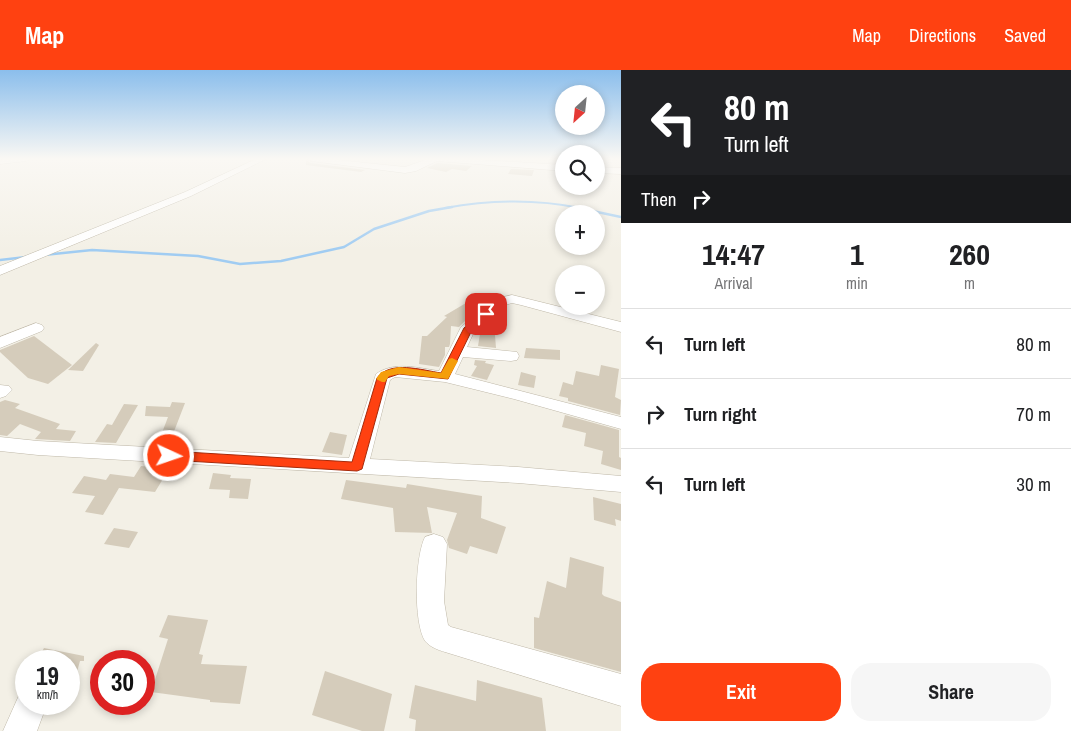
<!DOCTYPE html>
<html lang="en">
<head>
<meta charset="utf-8">
<style>
	:root { --surface:#fff; --page:#f6f6f6; --text:#202124; --muted:#757577; --line:#e0e0e0; --accent:#ff4111 }
	body { margin:0; font-family:"Archivo Narrow",sans-serif; background:var(--page); color:var(--text); height:100vh; display:flex; flex-direction:column; font-size:19px; white-space:nowrap }
	* { box-sizing:border-box; margin:0 }
	p { font-size:16px; color:var(--muted) }
	.icon { flex:none; width:28px; height:28px; fill:none; stroke:currentColor; stroke-width:2; stroke-linecap:round; stroke-linejoin:round }
	.map { position:relative; flex:1; overflow:hidden }
	.sheet { display:flex; flex-direction:column; background:var(--surface); width:450px }
	.sheet>* { flex:none }
	.banner { background:#202124; color:#fff; overflow:hidden }
	.needle { width:32px; rotate:207deg }
	.tools { position:absolute; left:555px; top:15px; display:grid; gap:10px }
	.tools a { display:grid; place-items:center; width:50px; height:50px; border-radius:50%; background:var(--surface); box-shadow:0 2px 8px #0003; font-size:25px }
	.speed { position:absolute; left:15px; top:580px; display:flex; gap:10px; font-size:25px; font-weight:700; text-align:center }
	.speed>* { display:grid; place-content:center; width:65px; height:65px; border-radius:50%; background:var(--surface); box-shadow:0 2px 8px #0003; line-height:1 }
	.speed small { font-size:12px; font-weight:400 }
	.speed .limit { border:8px solid #d22; background:#fff; color:#111 }
	.pin { position:absolute; display:grid; place-items:center; width:42px; height:42px; color:#fff; margin:-21px; border-radius:10px; box-shadow:0 2px 8px #0006 }
	.me { position:absolute; width:55px; margin:-28px; rotate:93deg; stroke-linejoin:round; filter:drop-shadow(0 0 4px #0008) }
	.turn { display:flex; align-items:center; gap:18px; height:105px; padding:0 20px; font-size:22px }
	.turn .icon { width:65px; height:65px; stroke-width:2.5 }
	.turn b { display:block; font-size:35px; line-height:42px }
	.then { display:flex; align-items:center; height:48px; padding:0 20px; background:#0003; gap:10px; font-size:19px }
	.eta { display:flex; justify-content:space-evenly; align-items:center; height:85px; text-align:center }
	.eta b { font-size:30px; font-weight:700; line-height:35px }
	.primary-button { display:flex; gap:10px; margin-top:auto; padding:10px 20px }
	.primary-button a { flex:1; height:58px; border-radius:20px; background:var(--accent); color:#fff; font-size:20px; font-weight:700; line-height:58px; text-align:center }
	.primary-button a+a { background:var(--page); color:var(--text) }
	ul { padding:0; list-style:none }
	li { display:flex; align-items:center; gap:15px; height:70px; padding:0 20px; border-top:1px solid var(--line) }
	li div { flex:1 }
	li b { display:block; font-size:19px }
	li em { font-style:normal }
	header { display:flex; align-items:center; gap:30px; box-sizing:border-box; height:70px; padding:0 25px; background:var(--accent); color:#fff }
	header strong { font-size:24px }
	nav { display:flex; gap:28px; margin-inline-start:auto; font-size:18px }
	main { display:flex; flex:1; min-height:0 }
	.map>svg:first-child { display:block }
	.lines { fill:none; stroke-linecap:round; stroke-linejoin:round }
	.stream-far1 { stroke:#a0ccf2; stroke-width:2 }
	.stream { stroke:#a0ccf2; stroke-width:2.5 }
	.building { fill:#d5ccbb }
	.minor-casing { stroke:#bfb8a8; stroke-width:1 }
	.minor { fill:#fff; fill-rule:evenodd }
	.route { fill:#ff4111; stroke:#a62a0b }
	.slow { fill:#f59e0b }
</style>
</head>
<body>
<header>
<strong>Map</strong>
<nav><a>Map</a><a>Directions</a><a>Saved</a></nav>
</header>
<main>
<div class="map">
<svg width="621" height="661" viewBox="0 0 621 661">
	<rect width="100%" height="100%" fill="#f3f0e6"/>
	<g class="lines">
		<path class="stream-far1" d="M445,138C489,130 536,129 580,138"/>
		<g class="stream">
			<path d="M574,137L621,147"/>
			<path d="M44,185L92,180L198,186L240,194L281,191L344,177L374,159L429,141L452,137"/>
			<path d="M0,190L26,187"/>
		</g>
	</g>
	<g class="building">
		<path d="M306,90L311,93L365,100L361,102L306,95Z"/>
		<path d="M437,93L472,96L466,101L452,99L446,102L427,98Z"/>
		<path d="M511,99L534,100L532,106L508,104Z"/>
		<path d="M466,233L478,238L459,257L451,256L450,274L449,277H445V285L439,297L419,294L422,266H427L447,247L444,246Z"/>
		<path d="M480,264L495,265L496,278L478,276Z"/>
		<path d="M34,266L72,295L48,314L28,308L0,282V280Z"/>
		<path d="M96,273L99,275L83,301L68,300Z"/>
		<path d="M526,278L560,280V290L524,288Z"/>
		<path d="M475,290L486,291L485,293L494,295L487,310L471,306L477,296L474,295Z"/>
		<path d="M601,295L619,299L615,327L621,330L620,345L568,331V328L559,326L563,312L573,315L576,301L599,306Z"/>
		<path d="M521,302L536,306L534,318L518,315Z"/>
		<path d="M5,330L20,334L15,338L60,354L56,359L76,361L70,371L35,369L41,362L20,354L7,366L0,365V332Z"/>
		<path d="M172,332L185,333L173,364H178L174,377L157,376L168,347L145,346L146,336L170,337Z"/>
		<path d="M124,334L138,335L116,373L95,372L107,354L112,355Z"/>
		<path d="M565,345L619,360V387L621,388V400L601,394L603,381L584,376L586,363L562,357Z"/>
		<path d="M330,362L347,365L342,385L322,382Z"/>
		<path d="M141,396L169,399L155,422L119,418L103,445L85,442L95,426L72,423L84,406L106,410L110,404L134,407Z"/>
		<path d="M213,403L231,405L230,408L251,409L248,429L229,428L230,420L209,419Z"/>
		<path d="M346,410L406,418L407,414L482,426L481,448L506,457L497,484L470,476L467,484L449,478L447,470L457,443L427,437L432,463L395,462L393,438L341,429Z"/>
		<path d="M593,427L621,434V451L615,449L616,456L594,450Z"/>
		<path d="M114,458L138,462L129,478L104,474Z"/>
		<path d="M570,487L604,497L602,524L604,526L621,532V602L534,578V547L539,548L547,511L566,518Z"/>
		<path d="M168,545L208,550L199,584L203,585L201,594L247,596L240,634L210,632V630L151,622L168,569L159,567Z"/>
		<path d="M44,578L84,586V591H80L72,620H69V591H37Z"/>
		<path d="M325,601L392,624L384,661H362L312,645Z"/>
		<path d="M477,610L542,628L546,661H415L416,650L409,648L415,615L476,631Z"/>
	</g>
	<g class="lines">
		<g class="minor-casing">
			<g id="minor">
				<path d="M8,89H30L26,91L0,94V90Z"/>
				<path d="M256,89H266L191,126L0,205V196L185,122Z"/>
				<path d="M307,89H328L405,97L428,89H467L564,95V101L437,91L416,101L405,103L311,91Z"/>
				<path d="M596,97L621,98V104L596,103Z"/>
				<path d="M512,225L621,252V262L521,235L512,233L505,235L474,262L467,277L517,282L519,286L517,290L511,291L463,287L455,304L621,347V359L514,329L445,312L395,307L390,310L370,389L518,397L621,406V422L518,413L38,385L0,381V367L38,371L349,388L376,304C394,291 418,298 439,301L461,257L495,229Z"/>
				<path d="M36,253L42,255L44,258L42,261L0,278V267Z"/>
				<path d="M0,315L9,316L12,320L6,326L0,328Z"/>
				<path d="M434,464L443,467L447,474L444,531L448,555L451,557L621,604V636L445,582C438,580 430,577 425,571C413,552 415,486 425,467Z"/>
				<path d="M26,620V634H47L37,661H3L20,623Z"/>
			</g>
		</g>
		<use href="#minor" class="minor"/>
	</g>
	<linearGradient id="sky" x2="0" y2="1"><stop stop-color="#8bbeec"/><stop offset="0.49" stop-color="#faf8f4"/><stop offset="1" stop-color="#faf8f4" stop-opacity="0"/></linearGradient>
	<rect width="621" height="181" fill="url(#sky)"/>
	<path class="route" d="M486,241L490,244L471,262L448,309L399,304L387,308L362,399L357,401L169,390L163,386L169,381L352,392L377,308C390,290 422,300 441,303L464,258Z"/>
	<path class="slow" d="M452,288L458,291L448,309L399,304L389,306L385,312H382L376,309L381,302L399,297L441,303L449,289Z"/>
</svg>
<div class="tools">
<a><svg class="needle" viewBox="-14 -14 28 28"><path d="M0-13l5 13h-10z" fill="#e53935"/><path d="M0 13l5-13h-10z" fill="#757577"/></svg></a>
<a><svg class="icon" aria-label="search" viewBox="0 0 24 24"><circle cx="10" cy="10" r="6"/><path d="M15 15l6 6"/></svg></a>
<a>+</a>
<a>−</a>
</div>
<div class="speed"><div>19<small>km/h</small></div><div class="limit">30</div></div>
<div class="pin" style="left:486px;top:244px;background:#d93025"><svg class="icon" aria-label="arrive" viewBox="0 0 24 24"><path d="M6 21V4h12l-3 4 3 4H6"/></svg></div>
<svg class="me" style="left:169px;top:386px" viewBox="-20 -20 40 40"><circle r="17" fill="#ff4111" stroke="#fff" stroke-width="3"/><path d="M0-11L8 9 0 5-8 9z" fill="#fff"/></svg>
</div>
<section class="sheet">
<div class="banner">
<div class="turn"><svg class="icon" aria-label="left" viewBox="0 0 24 24"><path d="M17 20v-9H6M10 6l-5 5 5 5"/></svg><div><b>80 m</b>Turn left</div></div>
<div class="then">Then<svg class="icon" aria-label="right" viewBox="0 0 24 24"><path d="M7 20v-9h11M14 6l5 5-5 5"/></svg></div>
</div>
<div class="eta">
<div><b>14:47</b><p>Arrival</p></div>
<div><b>1</b><p>min</p></div>
<div><b>260</b><p>m</p></div>
</div>
<ul>
<li><svg class="icon" aria-label="left" viewBox="0 0 24 24"><path d="M17 20v-9H6M10 6l-5 5 5 5"/></svg><div><b>Turn left</b></div><em>80 m</em></li>
<li><svg class="icon" aria-label="right" viewBox="0 0 24 24"><path d="M7 20v-9h11M14 6l5 5-5 5"/></svg><div><b>Turn right</b></div><em>70 m</em></li>
<li><svg class="icon" aria-label="left" viewBox="0 0 24 24"><path d="M17 20v-9H6M10 6l-5 5 5 5"/></svg><div><b>Turn left</b></div><em>30 m</em></li>
</ul>
<div class="primary-button"><a>Exit</a><a>Share</a></div>
</section>
</main>
</body>
</html>
